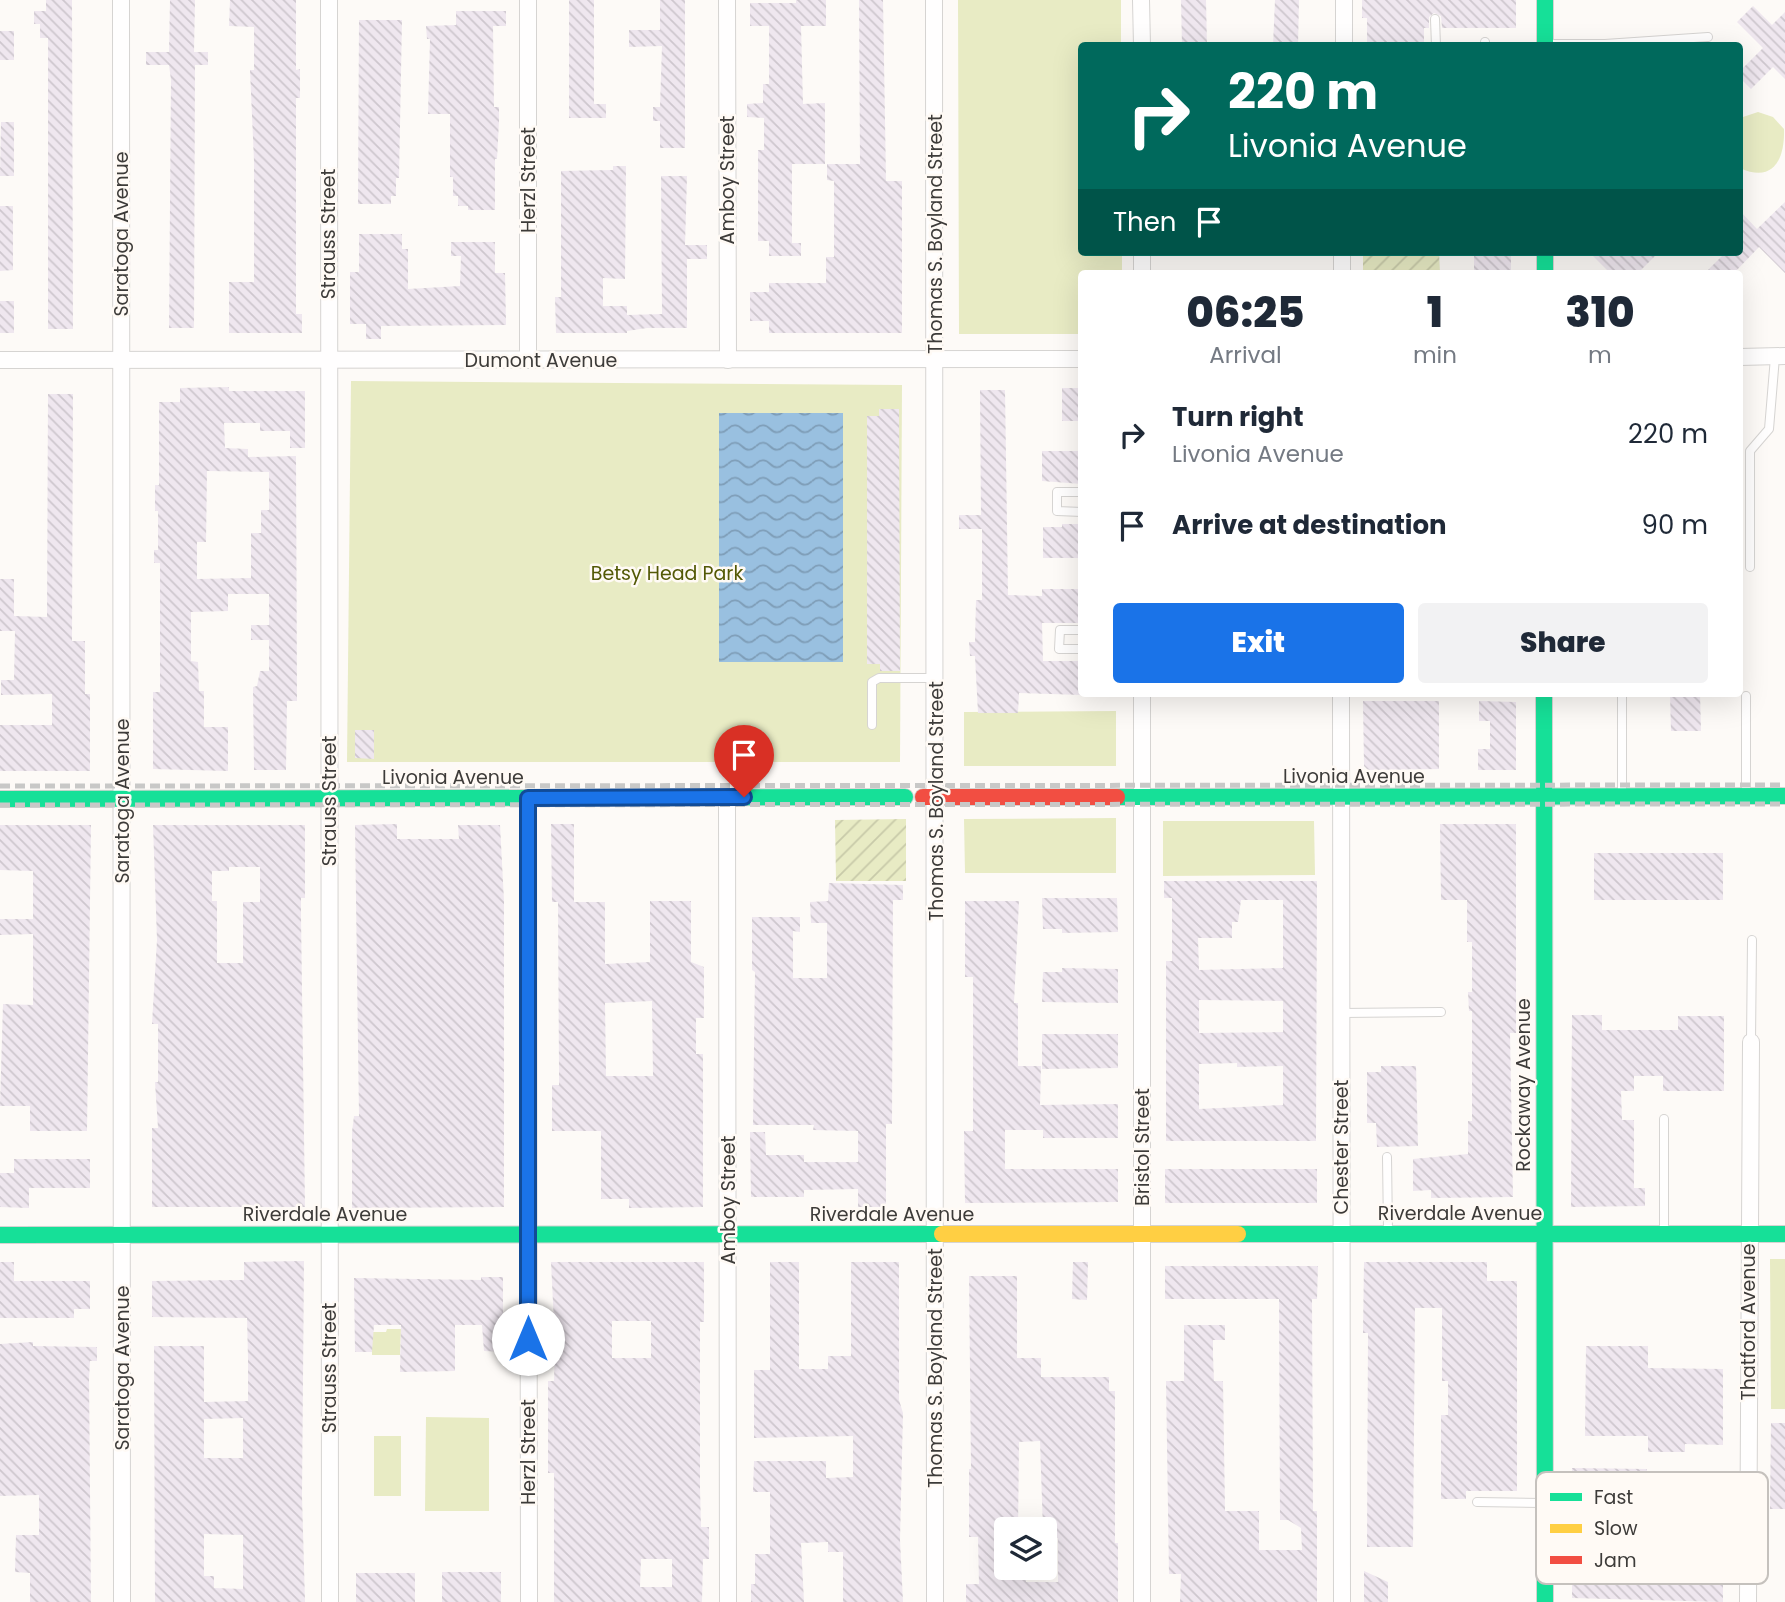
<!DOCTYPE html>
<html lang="en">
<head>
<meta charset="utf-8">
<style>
	:root { --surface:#fff; --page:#f2f2f3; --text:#1f2937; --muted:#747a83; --accent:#1a73e8 }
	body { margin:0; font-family:Poppins,sans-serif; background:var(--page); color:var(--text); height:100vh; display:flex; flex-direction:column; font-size:26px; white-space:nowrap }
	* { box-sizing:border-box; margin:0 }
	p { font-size:23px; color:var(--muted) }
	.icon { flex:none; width:38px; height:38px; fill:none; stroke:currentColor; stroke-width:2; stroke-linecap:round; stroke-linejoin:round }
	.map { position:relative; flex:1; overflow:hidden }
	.details { position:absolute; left:1078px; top:270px; width:665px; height:427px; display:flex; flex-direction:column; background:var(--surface); border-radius:7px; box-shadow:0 7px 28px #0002 }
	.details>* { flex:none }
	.hud { position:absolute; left:1078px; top:42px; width:665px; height:214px; border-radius:7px; box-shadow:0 7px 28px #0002; background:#00695c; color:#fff; overflow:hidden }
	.controls { position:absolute; left:994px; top:1517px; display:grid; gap:14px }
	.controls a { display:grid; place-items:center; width:63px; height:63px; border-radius:7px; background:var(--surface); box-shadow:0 7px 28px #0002; font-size:35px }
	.pin { position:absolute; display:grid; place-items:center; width:60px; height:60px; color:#fff; margin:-72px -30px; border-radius:50% 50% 50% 0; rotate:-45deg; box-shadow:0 0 7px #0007 }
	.pin .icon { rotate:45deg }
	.me { position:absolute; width:77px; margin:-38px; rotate:0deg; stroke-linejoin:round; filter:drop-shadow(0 0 5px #0008) }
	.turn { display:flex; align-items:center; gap:24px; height:147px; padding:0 35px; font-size:32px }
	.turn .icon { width:91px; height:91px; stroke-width:2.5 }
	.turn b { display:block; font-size:49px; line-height:60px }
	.then { display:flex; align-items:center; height:66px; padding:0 35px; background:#0003; gap:14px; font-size:26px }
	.eta { display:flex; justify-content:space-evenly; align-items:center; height:119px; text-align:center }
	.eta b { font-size:42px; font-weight:800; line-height:49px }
	.action { display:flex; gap:14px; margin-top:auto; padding:14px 35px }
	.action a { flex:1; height:80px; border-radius:7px; background:var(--accent); color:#fff; font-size:28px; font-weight:800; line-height:80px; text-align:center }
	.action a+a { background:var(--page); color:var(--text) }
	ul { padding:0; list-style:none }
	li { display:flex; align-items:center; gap:21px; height:91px; padding:0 35px }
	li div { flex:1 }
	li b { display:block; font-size:26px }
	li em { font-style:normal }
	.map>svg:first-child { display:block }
	.green { fill:#e8ebc4 }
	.garden { fill:url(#garden-furrows) }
	.water { fill:url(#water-waves) }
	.building { fill:url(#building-back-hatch); fill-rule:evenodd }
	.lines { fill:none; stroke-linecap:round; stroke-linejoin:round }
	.lane-casing { stroke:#d6d4d2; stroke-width:10 }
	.street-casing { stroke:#d6d4d2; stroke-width:18 }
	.fast-casing { stroke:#d6d4d2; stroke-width:18 }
	.slow-casing { stroke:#d6d4d2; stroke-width:18 }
	.jam-casing { stroke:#d6d4d2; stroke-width:18 }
	.lane { stroke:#fffefe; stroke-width:8 }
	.street { stroke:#fffefe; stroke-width:16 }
	.fast { stroke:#16e098; stroke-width:16 }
	.slow { stroke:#ffcf43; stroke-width:16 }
	.jam { stroke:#f24e42; stroke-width:16 }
	.rail { stroke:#c8c8c7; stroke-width:5; stroke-dasharray:10 5; stroke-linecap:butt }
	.route-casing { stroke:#114b97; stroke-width:18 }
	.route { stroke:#1a73e8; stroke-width:12 }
	.labels { text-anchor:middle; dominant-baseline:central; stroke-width:5; stroke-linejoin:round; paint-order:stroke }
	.street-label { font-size:19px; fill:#3d3b39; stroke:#fffaf5 }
	.park-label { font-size:19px; fill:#535906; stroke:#fffaf5 }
	.key { fill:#fffaf5; stroke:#c5c1bd; stroke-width:2 }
	.key-label { font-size:19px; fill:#3d3b39 }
</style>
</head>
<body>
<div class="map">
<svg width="1785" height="1602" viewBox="0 0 1785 1602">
	<defs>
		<pattern id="garden-furrows" width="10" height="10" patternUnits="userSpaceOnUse" patternTransform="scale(1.75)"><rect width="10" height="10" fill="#e8ebc4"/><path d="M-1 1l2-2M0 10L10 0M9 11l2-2" fill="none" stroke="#c8caa9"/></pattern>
		<pattern id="water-waves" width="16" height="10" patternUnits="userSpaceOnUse" patternTransform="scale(1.75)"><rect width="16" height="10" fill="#99c0e0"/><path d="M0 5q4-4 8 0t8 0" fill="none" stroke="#7e9db7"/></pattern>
		<pattern id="building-back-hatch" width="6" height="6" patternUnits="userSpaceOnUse" patternTransform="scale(1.75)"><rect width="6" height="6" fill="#efe7ef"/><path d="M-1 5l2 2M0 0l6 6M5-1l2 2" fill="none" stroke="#cec7ce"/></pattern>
	</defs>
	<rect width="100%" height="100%" fill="#fdfaf7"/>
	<g class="green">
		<path d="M958,0H1121V45L1082,46V252H1122V273H1082L1081,334H959Z"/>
		<path d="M1758,112L1773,117L1784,129C1785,161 1772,183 1740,168V118Z"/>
		<path d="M351,381L902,385L900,762H347Z"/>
		<path d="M1116,711V766H964V712Z"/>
		<path d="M1116,818V873H965L964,819Z"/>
		<path d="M1163,821H1314L1315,875L1163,876Z"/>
		<path d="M1785,1259V1409H1771L1770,1259Z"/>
		<path d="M387,1329H401L400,1355H372V1332H386Z"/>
		<path d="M426,1417L489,1418V1511H425Z"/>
		<rect x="374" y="1436" width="27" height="60"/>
	</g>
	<g class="garden">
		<path d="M1363,252H1439L1440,273H1363Z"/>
		<path d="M906,819V881H836L835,820Z"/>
	</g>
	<rect class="water" x="719" y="413" width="124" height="249"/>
	<g class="building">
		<path d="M46,0H72L73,329H48V38H40V24H34V11H46Z"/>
		<path d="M170,0H195L194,52H208V65H195L194,328H169L171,80L169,65H146V52H169Z"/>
		<path d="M230,0H296V70L300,69V98H296V314H302V333H229V282H254V161L250,70H254V27L229,26Z"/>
		<path d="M569,0H594V104H606V118H569Z"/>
		<path d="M660,0H685V148H660V121H653V107H660L662,46L629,47V30H660Z"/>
		<path d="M796,0H826V26H801L803,104L825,103V164H792V243H801V256H769V241H758V150H764V118L747,117V104L763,103V84H769V26H750V3H796Z"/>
		<path d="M859,0H883L886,181H902V333H769V321H750V292H769V283H826V257H834V181L827,180V164H860Z"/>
		<path d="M1181,0H1206L1207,46H1182Z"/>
		<path d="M1275,0H1299L1298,46H1273Z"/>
		<path d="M1362,0H1516V28H1442L1441,16L1434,13L1429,17V28H1424V46H1367V18H1362Z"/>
		<path d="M1753,6L1772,25L1785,12V79L1773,67L1751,89L1740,78V71L1763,48L1737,22Z"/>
		<path d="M456,11H506V26H493L494,107H499V121L497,159H495V210H468V206H458V196H453V177H450V114H428L430,39H427L426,26L456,25Z"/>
		<path d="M359,20H402L399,178H396V196H391V204H358Z"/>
		<rect x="0" y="31" width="14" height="29"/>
		<path d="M1,122H14V176H0Z"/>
		<path d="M613,166H626L625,279L603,278V306H627V315L662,314L661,176H687L685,245H707V259H687V328H647L627,331V333H556L555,297H561V171L613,170Z"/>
		<path d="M1785,202V273L1759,247L1734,273H1705L1726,252H1740V211L1757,229Z"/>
		<path d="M0,206H13V270L0,271Z"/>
		<path d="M359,234H402V249H408V289L460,286L461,256H451V242H495V273H505L506,325L381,326V339H366V324H350V272H359Z"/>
		<path d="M1474,252H1511V273L1474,271Z"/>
		<path d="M1589,252H1659L1638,273H1610Z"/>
		<rect x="0" y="301" width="14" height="32"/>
		<path d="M229,387V391H305V448H290V431H260V423H224L225,448L248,449V457L296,456L297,701H287L286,770H254L253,687L257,686L260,671H269V640H251V625H269V594H228V611L191,612V661L198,662L199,691H204V727H228V771L153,769V692H160V563H154V550H158V511H155V485H159V402H180V388ZM207,471L269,472V510H261V533H251V578L197,579V542H206Z"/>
		<rect x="1062" y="388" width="20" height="33"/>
		<path d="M980,390H1005L1008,595L1042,596V589H1082V623H1042L1043,661H1082V695L1019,693L1018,713H978L975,656H970L969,642H975L976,600H982V529H959V515H981Z"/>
		<path d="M48,394H73L72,641H85V694H90V771H0V725H52V694L1,695V680H14L15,631H0V579H14V616L47,617Z"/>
		<path d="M879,409H899L900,671H880V664H867V416H879Z"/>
		<path d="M1042,451H1082V484L1042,481Z"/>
		<path d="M1062,524H1082V558H1043V527H1062Z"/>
		<path d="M1670,693H1700L1701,731H1671Z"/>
		<path d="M1363,701H1439V769L1368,770L1364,766Z"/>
		<path d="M1479,701L1516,702V770H1478V749H1490V721H1479Z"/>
		<path d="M355,730H374V759L355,758Z"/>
		<path d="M397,824V839H459L458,825H500L504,901V1207L352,1208V1132L354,1116H359L355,825Z"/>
		<path d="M551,824H574V902H605V964L650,962V901H691V962L704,967V1018H696V1054H703V1207L629,1208V1199H601V1131H552V1085H559V1071L558,902H552ZM652,1001L653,1076H606L605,1003Z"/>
		<path d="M1440,824H1516V1033H1510L1513,1197L1431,1198V1190L1413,1191V1159L1468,1154V1121H1472V1011H1469L1468,992H1472V942H1467V900H1441Z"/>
		<path d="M0,825H91L87,1131H30V1106H0L3,1004L33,1005V934L0,935V919H33V871L0,870Z"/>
		<path d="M153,825H305V898H301V917L305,1207H152V1128H158L155,1082H158V1024H152L157,940ZM229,867H260V902H243V963H217V901H212V871H229Z"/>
		<rect x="1594" y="853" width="129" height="47"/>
		<path d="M1164,881H1317L1316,1141H1166V961H1172V898H1164ZM1241,900H1283V968L1199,970L1198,938H1232V922H1238ZM1199,1000L1283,1001V1032L1199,1033ZM1237,1063V1067L1283,1066V1105L1199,1109V1064Z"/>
		<path d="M829,883L903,885V900H893L892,1124H886V1207H858V1189L804,1190V1197H751L750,1132H765L766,1155H804V1162H858V1131L813,1130L814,1125H753L755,972L752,970V917H800V932L793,931V978H827V923H811L810,902L828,901Z"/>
		<path d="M1042,898H1117L1118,932L1062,933V929H1043Z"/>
		<path d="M965,901H1019L1014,1003H1018V1066H1041L1040,1105L1118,1104V1138H1043V1130H1005V1169H1118V1202L965,1203L964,1131H973V977H965Z"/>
		<path d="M1062,968L1118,969V1003L1042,1002L1043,972H1062Z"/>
		<path d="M1572,1015H1602V1030H1678V1016H1724V1091H1663V1076H1634V1091H1621L1622,1120H1634V1188H1645V1206L1571,1207Z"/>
		<path d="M1042,1034H1118V1068L1042,1069Z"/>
		<path d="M1381,1066H1416L1418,1146L1377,1147L1376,1123H1367V1072H1381Z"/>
		<path d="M14,1159H90V1188H29V1208L0,1207V1173H14Z"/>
		<rect x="1165" y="1169" width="152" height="34"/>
		<path d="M304,1261L302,1496L305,1602H155L154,1346H204V1402L248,1401V1358L247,1318L152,1317V1281L244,1280V1262ZM243,1418V1458H204V1419ZM204,1534L243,1535V1589L214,1588V1576H204Z"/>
		<path d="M0,1262H14V1281H90V1309H74V1318H0Z"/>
		<path d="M551,1262H704V1322H700V1488L701,1527H709V1559H703L702,1602H554V1473H548V1381H554L555,1343ZM612,1321H651V1358H612ZM641,1559H672V1587H640Z"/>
		<path d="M770,1262H799V1369H828V1356H851V1262H899V1400L903,1413L900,1540L903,1602H843V1552H828V1542L801,1543L804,1602H751V1584H755V1554H770V1492H753L754,1461H826V1478L853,1477V1436L754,1438V1370H770Z"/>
		<path d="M1073,1262H1088L1087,1300L1072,1299Z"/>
		<path d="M1364,1262H1487V1281H1517V1491H1466V1499H1441V1415H1448V1381H1442V1308H1415L1413,1547H1367L1368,1333H1363Z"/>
		<path d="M1165,1266H1318L1317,1299H1312L1313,1511H1317V1602H1180L1181,1574H1169L1166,1381H1184V1325H1225V1340H1213V1356L1214,1381H1223L1225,1511H1259V1550H1302L1301,1528L1288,1520H1280L1279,1299H1165Z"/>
		<path d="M969,1276H1017V1358H1041V1377H1109V1391H1115V1543H1118V1602H966V1584H979L978,1537H969V1469H971ZM1040,1441L1043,1530L1045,1538H1058V1582H1026V1577H1006V1530H1018L1019,1442Z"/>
		<path d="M481,1277H503V1352L484,1351L482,1325H455V1371L400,1372L401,1325H374L372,1352H355L354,1278L481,1280Z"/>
		<path d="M33,1342V1346L97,1347V1361H90L89,1378L91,1602H30V1573L15,1572L16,1535H39V1495L0,1496V1344Z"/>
		<path d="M1586,1346H1648V1368L1723,1369V1445L1685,1444V1452H1648V1436H1585Z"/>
		<path d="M1771,1423H1785V1509H1770Z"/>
		<path d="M1572,1468L1647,1469V1515H1723V1602L1572,1598Z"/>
		<path d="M1364,1571L1388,1582V1602H1364Z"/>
		<rect x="442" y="1572" width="59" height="30"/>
		<rect x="356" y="1573" width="59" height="29"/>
	</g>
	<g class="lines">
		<g class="lane-casing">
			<g id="lane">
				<path d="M1435,19L1436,46"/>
				<path d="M1485,42V46"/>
				<path d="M1548,44H1605L1708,37"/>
				<path d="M1082,492H1057V511L1082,512"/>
				<path d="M1750,567V451L1769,429L1775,357"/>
				<path d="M1082,630H1060L1059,649H1082"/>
				<path d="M1622,693V794"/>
				<path d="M872,725V682L879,678H936"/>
				<path d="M1746,793V696"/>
				<path d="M1342,1013L1441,1012"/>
				<path d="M1751,1042L1752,940"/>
				<path d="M1664,1119V1231"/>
				<path d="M1387,1157L1388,1231"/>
				<path d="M1477,1502L1542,1503"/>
			</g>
		</g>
		<g class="street-casing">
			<g id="street">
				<path d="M121,0L122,1602"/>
				<path d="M329,0L330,1602"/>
				<path d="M528,0V360"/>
				<path d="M727,0L728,360"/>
				<path d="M934,0L935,1602"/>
				<path d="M1141,0L1142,46"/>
				<path d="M1344,46V0"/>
				<path d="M1142,252V273"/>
				<path d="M1342,273V252"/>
				<path d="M1740,357L1785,356"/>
				<path d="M0,360L1082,359"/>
				<path d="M1142,693V1602"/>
				<path d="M1341,693L1342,1602"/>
				<path d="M727,797L728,1602"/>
				<path d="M528,798L529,1602"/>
				<path d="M1748,1602L1751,1042"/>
			</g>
		</g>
		<g class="fast-casing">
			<g id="fast">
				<path d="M1545,0V46"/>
				<path d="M1545,252V273"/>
				<path d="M1544,693L1545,1602"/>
				<path d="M1117,797L1785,796"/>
				<path d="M0,799L905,797"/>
				<path d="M1238,1234H1785"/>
				<path d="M0,1235L942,1234"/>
			</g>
		</g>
		<g class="slow-casing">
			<path id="slow" d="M942,1234H1238"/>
		</g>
		<g class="jam-casing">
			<path id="jam" d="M923,797H1117"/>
		</g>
		<use href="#lane" class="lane"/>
		<use href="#street" class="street"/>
		<use href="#fast" class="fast"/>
		<use href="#slow" class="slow"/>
		<use href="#jam" class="jam"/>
		<g class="rail">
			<path d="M0,786L1785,785"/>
			<path d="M0,805L1785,804"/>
		</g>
	</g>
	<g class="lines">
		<g class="route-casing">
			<path id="route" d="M528,1339V798L744,797"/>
		</g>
		<use href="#route" class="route"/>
	</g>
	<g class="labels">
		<g class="street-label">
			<text transform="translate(528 180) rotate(-90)">Herzl Street</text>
			<text transform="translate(727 180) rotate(-90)">Amboy Street</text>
			<text transform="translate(121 234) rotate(-90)">Saratoga Avenue</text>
			<text transform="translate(328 234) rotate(-90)">Strauss Street</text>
			<text transform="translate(935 234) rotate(-90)">Thomas S. Boyland Street</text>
			<text x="541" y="360">Dumont Avenue</text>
			<text x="1354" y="776">Livonia Avenue</text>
			<text x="453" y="777">Livonia Avenue</text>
			<text transform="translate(122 801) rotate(-90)">Saratoga Avenue</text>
			<text transform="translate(329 801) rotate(-90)">Strauss Street</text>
			<text transform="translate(936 801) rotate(-90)">Thomas S. Boyland Street</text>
			<text transform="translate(1523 1085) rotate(-90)">Rockaway Avenue</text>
			<text transform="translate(1142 1147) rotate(-90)">Bristol Street</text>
			<text transform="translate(1341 1147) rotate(-90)">Chester Street</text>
			<text transform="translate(728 1200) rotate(-90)">Amboy Street</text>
			<text x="1460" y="1213">Riverdale Avenue</text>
			<text x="325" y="1214">Riverdale Avenue</text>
			<text x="892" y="1214">Riverdale Avenue</text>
			<text transform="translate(1748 1322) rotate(-90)">Thatford Avenue</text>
			<text transform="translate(122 1368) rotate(-90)">Saratoga Avenue</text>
			<text transform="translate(329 1368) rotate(-90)">Strauss Street</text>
			<text transform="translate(935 1368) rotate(-90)">Thomas S. Boyland Street</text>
			<text transform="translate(528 1452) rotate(-90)">Herzl Street</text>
		</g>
		<g class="park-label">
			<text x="667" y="573">Betsy Head Park</text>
		</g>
	</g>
	<rect x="1536" y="1472" width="232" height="112" rx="10" class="key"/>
	<rect x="1550" y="1493" width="32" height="8" fill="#16e098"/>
	<rect x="1550" y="1524" width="32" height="9" fill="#ffcf43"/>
	<rect x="1550" y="1556" width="32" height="8" fill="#f24e42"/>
	<g class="key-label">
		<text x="1594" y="1504">Fast</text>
		<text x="1594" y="1535">Slow</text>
		<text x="1594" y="1567">Jam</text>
	</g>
</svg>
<div class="controls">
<a><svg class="icon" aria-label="layers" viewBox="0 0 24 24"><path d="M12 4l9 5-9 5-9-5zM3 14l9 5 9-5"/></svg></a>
</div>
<div class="pin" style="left:744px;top:797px;background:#d93025"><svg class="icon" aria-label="arrive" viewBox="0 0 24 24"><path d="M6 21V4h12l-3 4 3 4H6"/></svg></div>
<svg class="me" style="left:528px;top:1339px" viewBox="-20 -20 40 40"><circle r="19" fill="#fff"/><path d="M0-13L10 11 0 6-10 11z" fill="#1a73e8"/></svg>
<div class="hud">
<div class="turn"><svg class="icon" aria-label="right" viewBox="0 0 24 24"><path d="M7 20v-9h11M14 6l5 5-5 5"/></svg><div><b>220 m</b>Livonia Avenue</div></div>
<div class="then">Then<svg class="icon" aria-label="arrive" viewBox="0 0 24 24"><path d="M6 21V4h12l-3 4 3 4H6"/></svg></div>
</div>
<section class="details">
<div class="eta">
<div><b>06:25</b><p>Arrival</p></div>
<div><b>1</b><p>min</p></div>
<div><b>310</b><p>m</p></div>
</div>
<ul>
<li><svg class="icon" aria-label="right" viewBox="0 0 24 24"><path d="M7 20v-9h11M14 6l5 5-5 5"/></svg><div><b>Turn right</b><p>Livonia Avenue</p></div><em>220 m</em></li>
<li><svg class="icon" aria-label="arrive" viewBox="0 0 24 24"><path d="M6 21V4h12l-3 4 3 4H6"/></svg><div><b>Arrive at destination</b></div><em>90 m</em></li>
</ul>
<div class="action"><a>Exit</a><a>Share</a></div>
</section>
</div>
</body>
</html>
